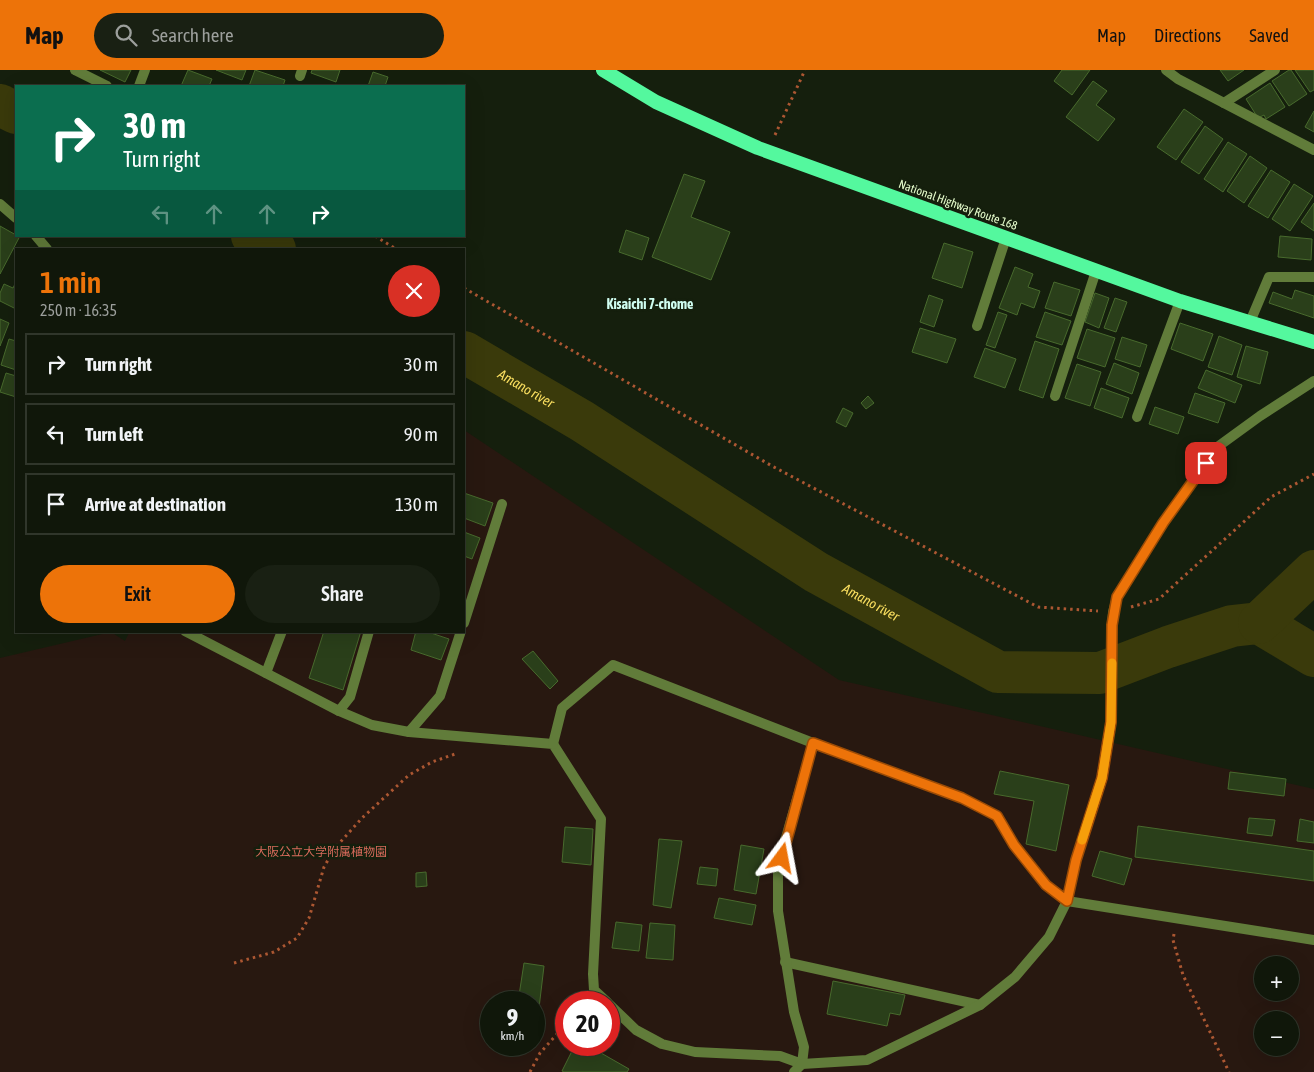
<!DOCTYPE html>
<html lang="en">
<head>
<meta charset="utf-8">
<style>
	:root { --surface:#10170a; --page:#192013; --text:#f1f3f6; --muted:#9c9f9c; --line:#30362b; --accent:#ed7309 }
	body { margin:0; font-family:"Asap Condensed","Noto Sans JP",sans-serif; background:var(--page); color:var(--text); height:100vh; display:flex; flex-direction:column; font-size:19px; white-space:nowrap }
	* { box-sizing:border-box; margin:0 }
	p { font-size:16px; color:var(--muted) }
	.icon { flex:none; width:28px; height:28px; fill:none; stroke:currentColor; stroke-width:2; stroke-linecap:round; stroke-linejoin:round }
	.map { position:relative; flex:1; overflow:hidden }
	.drawer { position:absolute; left:15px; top:178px; width:450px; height:385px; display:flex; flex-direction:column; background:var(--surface); border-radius:0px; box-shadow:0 5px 20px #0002,0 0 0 1px var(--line) }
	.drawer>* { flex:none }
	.top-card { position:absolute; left:15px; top:15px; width:450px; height:152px; border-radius:0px; box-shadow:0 5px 20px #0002,0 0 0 1px var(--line); background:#0b6e4f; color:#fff; overflow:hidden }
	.tools { position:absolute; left:1254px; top:886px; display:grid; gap:10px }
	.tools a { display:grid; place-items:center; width:45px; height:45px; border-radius:50%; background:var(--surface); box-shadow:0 5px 20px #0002,0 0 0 1px var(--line); font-size:25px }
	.speed { position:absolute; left:480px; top:921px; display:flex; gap:10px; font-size:25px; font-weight:700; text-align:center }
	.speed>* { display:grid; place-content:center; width:65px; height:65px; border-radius:50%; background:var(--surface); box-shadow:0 5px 20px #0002,0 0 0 1px var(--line); line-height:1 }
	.speed small { font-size:12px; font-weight:400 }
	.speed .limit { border:8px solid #d22; background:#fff; color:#111 }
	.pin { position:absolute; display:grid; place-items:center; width:42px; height:42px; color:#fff; margin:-21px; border-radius:10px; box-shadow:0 2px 8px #0006 }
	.me { position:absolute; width:55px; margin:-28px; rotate:13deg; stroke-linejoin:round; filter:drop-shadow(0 0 4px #0008) }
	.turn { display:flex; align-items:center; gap:18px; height:105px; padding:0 25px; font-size:22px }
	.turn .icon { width:65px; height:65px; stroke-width:2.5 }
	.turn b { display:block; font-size:35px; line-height:42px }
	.lanes { display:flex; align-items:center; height:48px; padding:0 25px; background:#0003; justify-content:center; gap:25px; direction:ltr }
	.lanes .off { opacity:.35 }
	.round { display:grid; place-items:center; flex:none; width:52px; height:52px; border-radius:26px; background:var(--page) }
	.overview { display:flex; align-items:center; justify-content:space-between; height:85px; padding:0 25px }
	h1 { font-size:30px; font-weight:600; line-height:38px; color:var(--accent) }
	.button { display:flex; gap:10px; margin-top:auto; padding:10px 25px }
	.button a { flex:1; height:58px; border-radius:30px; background:var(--accent); color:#111; font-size:20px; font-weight:600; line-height:58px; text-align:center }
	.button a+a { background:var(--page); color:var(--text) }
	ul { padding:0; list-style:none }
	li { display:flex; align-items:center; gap:15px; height:62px; margin:0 10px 8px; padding:0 15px; border:2px solid var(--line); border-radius:0px }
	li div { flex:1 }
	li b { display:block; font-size:19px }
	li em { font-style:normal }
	header { display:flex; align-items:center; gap:30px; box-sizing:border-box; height:70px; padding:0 25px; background:var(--accent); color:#111 }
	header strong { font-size:24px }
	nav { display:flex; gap:28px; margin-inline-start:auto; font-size:18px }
	.search { width:350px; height:45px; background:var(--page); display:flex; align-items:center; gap:12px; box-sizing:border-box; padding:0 18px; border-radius:28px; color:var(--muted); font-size:19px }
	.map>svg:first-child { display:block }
	.green { fill:#281810; fill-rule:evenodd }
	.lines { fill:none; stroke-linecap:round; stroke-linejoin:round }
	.river { stroke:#3a3a0b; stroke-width:42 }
	.building { fill:#2a3f1a; stroke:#486a2d }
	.path { stroke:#ac5732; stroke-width:3; stroke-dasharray:2.5 4; stroke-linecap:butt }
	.service { stroke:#617c3a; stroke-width:10 }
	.minor { stroke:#617c3a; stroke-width:10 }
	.tertiary { stroke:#617c3a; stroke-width:10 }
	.trunk { stroke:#54f89e; stroke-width:14 }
	.route-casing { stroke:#9a4b06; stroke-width:12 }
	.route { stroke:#ed7309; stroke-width:9 }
	.slow { stroke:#f59e0b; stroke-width:9 }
	.labels { text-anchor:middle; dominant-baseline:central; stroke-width:5; stroke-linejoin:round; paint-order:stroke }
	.street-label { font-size:12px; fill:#e6fdcd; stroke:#151f0d }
	.park-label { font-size:12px; fill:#d96b5c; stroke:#151f0d }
	.neighbourhood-label { font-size:14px; font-weight:bold; fill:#cffdf0; stroke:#151f0d }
	.water-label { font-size:14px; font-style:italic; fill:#f9de5f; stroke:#151f0d }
</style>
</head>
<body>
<header>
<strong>Map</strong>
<div class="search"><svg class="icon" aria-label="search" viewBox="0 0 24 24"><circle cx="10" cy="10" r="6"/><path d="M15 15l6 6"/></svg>Search here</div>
<nav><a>Map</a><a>Directions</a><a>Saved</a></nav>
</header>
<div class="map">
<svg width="1314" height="1002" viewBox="0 0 1314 1002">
	<rect width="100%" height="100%" fill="#151f0d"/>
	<path class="green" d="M464,360L839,610L1314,719V1002H0V588L111,562L125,571L130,561H464ZM1262,895H1290V922H1262ZM491,932H534V975H491ZM566,932H609V975H566ZM1262,950H1290V978H1262Z"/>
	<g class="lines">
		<g class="river">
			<path d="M0,35L16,43"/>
			<path d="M252,166L275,179"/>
			<path id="s1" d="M464,282L582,351L816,502L998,602L1100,603L1168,577L1232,556L1259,553L1314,586"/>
			<path d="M1259,553L1314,501"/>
		</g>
	</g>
	<g class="building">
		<path d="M100,0H131L125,12Z"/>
		<path d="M188,0L212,9L209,16H181Z"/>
		<path d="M216,0H246L242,10Z"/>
		<path d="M255,0L285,10L283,16H249Z"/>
		<path d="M312,0H340L336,12L311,3Z"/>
		<path d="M1062,0H1090L1072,25L1054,11Z"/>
		<path d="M1220,0H1244L1228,11Z"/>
		<path d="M1289,0H1291L1307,24L1289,36L1272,11Z"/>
		<path d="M1295,0H1314V20L1310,22Z"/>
		<path d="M373,2L388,7L385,16H368Z"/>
		<path d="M1093,11L1107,21L1096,35L1115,49L1098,71L1066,47Z"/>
		<path d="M1270,13L1285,37L1266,49L1264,45L1258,48L1246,29Z"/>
		<path d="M1184,39L1203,52L1176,90L1157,77Z"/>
		<path d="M1314,41V62L1305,57Z"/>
		<path d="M1205,56L1223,69L1199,104L1181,92Z"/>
		<path d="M1228,72L1247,84L1223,122L1204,109Z"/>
		<path d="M1250,86L1267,98L1244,133L1227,121Z"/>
		<path d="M1271,100L1290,112L1268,148L1248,136Z"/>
		<path d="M684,104L705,111L691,147L730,162L711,210L652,187Z"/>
		<path d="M1294,114L1313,126L1290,161L1272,149Z"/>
		<path d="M1314,133V161L1301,152Z"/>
		<path d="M0,156L16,165V166H20L0,204Z"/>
		<path d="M626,160L649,168L642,190L619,182Z"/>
		<path d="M1280,166L1312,169L1311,190L1278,187Z"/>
		<path d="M944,173L973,182L962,218L932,208Z"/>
		<path d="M1015,197L1033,204L1028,217L1040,221L1034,238L1021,233L1017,245L999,238Z"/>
		<path d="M16,212V239L0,231V223L4,214L13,218Z"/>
		<path d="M1054,212L1080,220L1071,246L1045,238Z"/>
		<path d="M1295,220L1314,226V248L1269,233L1273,222L1292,229Z"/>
		<path d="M1095,223L1109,228L1099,258L1085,252Z"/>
		<path d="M929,225L943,230L934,257L920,252Z"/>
		<path d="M1115,228L1127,232L1116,262L1104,258Z"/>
		<path d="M998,242L1007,245L995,278L986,275Z"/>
		<path d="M1045,242L1071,251L1062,275L1036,267Z"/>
		<path d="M0,249L9,253L0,276Z"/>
		<path d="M1180,253L1213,264L1203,291L1171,279Z"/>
		<path d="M920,258L956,269L947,293L912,282Z"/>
		<path d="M1087,259L1115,268L1105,297L1077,288Z"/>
		<path d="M1219,266L1242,275L1232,305L1208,297Z"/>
		<path d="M1122,267L1147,275L1140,297L1115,289Z"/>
		<path d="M9,269L16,271V300L1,295Z"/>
		<path d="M1035,271L1059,279L1043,328L1019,320Z"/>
		<path d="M1246,276L1268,282L1260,314L1237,307Z"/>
		<path d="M985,278L1016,289L1005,318L974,307Z"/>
		<path d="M1114,293L1139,303L1132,324L1106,314Z"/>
		<path d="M1077,294L1101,302L1090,336L1065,328Z"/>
		<path d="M1206,300L1242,315L1235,333L1198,318Z"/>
		<path d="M6,303L16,306V327L0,322Z"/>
		<path d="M1101,318L1129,328L1122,348L1094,338Z"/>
		<path d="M1195,323L1225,333L1218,353L1188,343Z"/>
		<path d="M868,326L874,333L866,339L861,333Z"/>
		<path d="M1155,337L1184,347L1178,364L1149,354Z"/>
		<path d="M843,338L853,343L846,357L836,352Z"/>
		<path d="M464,423L493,433L485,456L464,448Z"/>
		<path d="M464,462L480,468L472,489L464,486Z"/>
		<path d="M324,561H361L343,620L309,608Z"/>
		<path d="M416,561H425L449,569L441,590L411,580Z"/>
		<path d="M533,581L558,611L550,619L522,589Z"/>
		<path d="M1000,701L1069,715L1056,781L1026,774L1034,731L994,724Z"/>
		<path d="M1230,702L1286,709L1284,726L1228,719Z"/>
		<path d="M1249,748L1275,750L1272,766L1247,763Z"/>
		<path d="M1300,749L1314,752V773L1297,771Z"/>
		<path d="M1138,756L1314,781V811L1135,787Z"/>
		<path d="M565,757L593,759L591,795L562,792Z"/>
		<path d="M659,769L682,771L671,838L653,835Z"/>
		<path d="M741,775L764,779L756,824L734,820Z"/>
		<path d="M1100,781L1132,789L1124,815L1092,806Z"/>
		<path d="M700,797L718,799L716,816L697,814Z"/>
		<path d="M426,802L427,816L416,817V803Z"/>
		<path d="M719,828L756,835L752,855L714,848Z"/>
		<path d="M616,852L642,855L639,881L612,878Z"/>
		<path d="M650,853L675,855L673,890L646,888Z"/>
		<path d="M524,893L544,896L539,938L534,937V932H518Z"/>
		<path d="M833,911L905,925L900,945L890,943L887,956L827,944Z"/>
		<path d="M575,975H587L629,999L627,1002H564L562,1001Z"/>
	</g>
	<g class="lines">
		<g class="path">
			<path d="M775,65L805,0"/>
			<path d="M375,166L396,179"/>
			<path d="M464,218L772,396L1038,537L1098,541"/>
			<path d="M1131,537L1159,529L1271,427L1314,404"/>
			<path d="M1174,864L1173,870L1183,905L1229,1002"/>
			<path d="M234,893L274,882L297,868L309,848L324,797L335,778L362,748L409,705L432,692L455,684"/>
			<path d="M530,1002L540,983L566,954"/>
		</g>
		<g class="service">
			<path d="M1224,33L1275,0"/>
			<path d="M1250,252L1269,207H1314"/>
			<path d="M977,256L1006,168"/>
			<path d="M464,553L502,434"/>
			<path d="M185,561L339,641L372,655L409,662L553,674L601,749L593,904L594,920L607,932"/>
			<path d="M266,603L282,561"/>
			<path d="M339,641L350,627L369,561"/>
			<path d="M409,662L440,626L461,561"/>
			<path d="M553,674L562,638L613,595L813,673L962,728L997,746L1014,775L1046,815L1067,831L1314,870"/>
			<path d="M785,892L980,935"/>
			<path d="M609,934L636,960L662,974L695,982L780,986L802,994L804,977L794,942L778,841V804L785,771L813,673"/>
			<path d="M794,1002L802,994L867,990L980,935L1015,907L1049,867L1067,831L1076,790"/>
		</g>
		<g class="minor">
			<path d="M75,0L107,16"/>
			<path d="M300,6L302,0"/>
			<path d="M139,16L145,0"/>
			<path d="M0,134L16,148"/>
			<path d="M36,166L47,179"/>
			<path d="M1055,326L1096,201"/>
			<path d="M1137,347L1180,231"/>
			<path d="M1076,790L1102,708L1111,652L1112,555L1113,542L1117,527L1163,453L1216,378L1260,346L1314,311"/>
		</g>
		<path class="tertiary" d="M1166,0L1178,9L1314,80"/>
		<path class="trunk" d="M603,0L656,32L758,78L1180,231L1314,272"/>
	</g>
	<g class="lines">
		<g class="route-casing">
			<path id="route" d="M782,788L813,673L962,728L997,746L1014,775L1046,815L1067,831L1076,790L1102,708L1111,652L1112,555L1117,527L1163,453L1206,393"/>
		</g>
		<use href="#route" class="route"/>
		<path class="slow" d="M1082,770L1102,708L1111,652L1112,593"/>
	</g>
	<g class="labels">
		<g class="street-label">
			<text transform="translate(958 135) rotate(20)">National Highway Route 168</text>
		</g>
		<g class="park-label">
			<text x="321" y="782">大阪公立大学附属植物園</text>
		</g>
		<g class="neighbourhood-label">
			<text x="650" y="234">Kisaichi 7-chome</text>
		</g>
		<g class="water-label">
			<text stroke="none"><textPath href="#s1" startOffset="72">Amano river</textPath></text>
			<text stroke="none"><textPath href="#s1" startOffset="478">Amano river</textPath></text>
		</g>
	</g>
</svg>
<div class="tools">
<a>+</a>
<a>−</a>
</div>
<div class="speed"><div>9<small>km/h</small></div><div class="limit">20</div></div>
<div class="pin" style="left:1206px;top:393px;background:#d93025"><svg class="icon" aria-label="arrive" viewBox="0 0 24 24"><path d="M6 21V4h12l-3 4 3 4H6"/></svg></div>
<svg class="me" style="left:782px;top:788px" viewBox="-20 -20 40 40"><path d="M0-17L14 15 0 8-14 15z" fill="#ed7309" stroke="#fff" stroke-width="4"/></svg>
<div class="top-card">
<div class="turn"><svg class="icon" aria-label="right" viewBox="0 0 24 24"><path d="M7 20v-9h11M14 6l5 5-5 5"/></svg><div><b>30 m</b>Turn right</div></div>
<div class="lanes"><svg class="icon off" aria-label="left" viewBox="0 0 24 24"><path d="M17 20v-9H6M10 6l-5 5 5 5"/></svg><svg class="icon off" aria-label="ahead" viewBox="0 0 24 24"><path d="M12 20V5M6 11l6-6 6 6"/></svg><svg class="icon off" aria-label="ahead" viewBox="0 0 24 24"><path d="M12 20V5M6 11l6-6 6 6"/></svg><svg class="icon" aria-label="right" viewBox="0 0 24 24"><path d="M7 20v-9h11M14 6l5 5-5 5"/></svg></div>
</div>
<section class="drawer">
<div class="overview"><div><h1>1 min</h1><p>250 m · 16:35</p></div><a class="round" style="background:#d93025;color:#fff"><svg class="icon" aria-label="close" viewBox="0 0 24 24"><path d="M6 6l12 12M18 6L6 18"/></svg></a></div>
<ul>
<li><svg class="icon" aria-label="right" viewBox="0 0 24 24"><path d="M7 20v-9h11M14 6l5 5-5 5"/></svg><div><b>Turn right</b></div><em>30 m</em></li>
<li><svg class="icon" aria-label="left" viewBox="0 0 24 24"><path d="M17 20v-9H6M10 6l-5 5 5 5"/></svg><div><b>Turn left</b></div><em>90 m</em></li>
<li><svg class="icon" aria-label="arrive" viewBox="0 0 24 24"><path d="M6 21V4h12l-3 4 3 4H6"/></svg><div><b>Arrive at destination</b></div><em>130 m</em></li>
</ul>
<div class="button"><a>Exit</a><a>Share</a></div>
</section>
</div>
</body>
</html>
